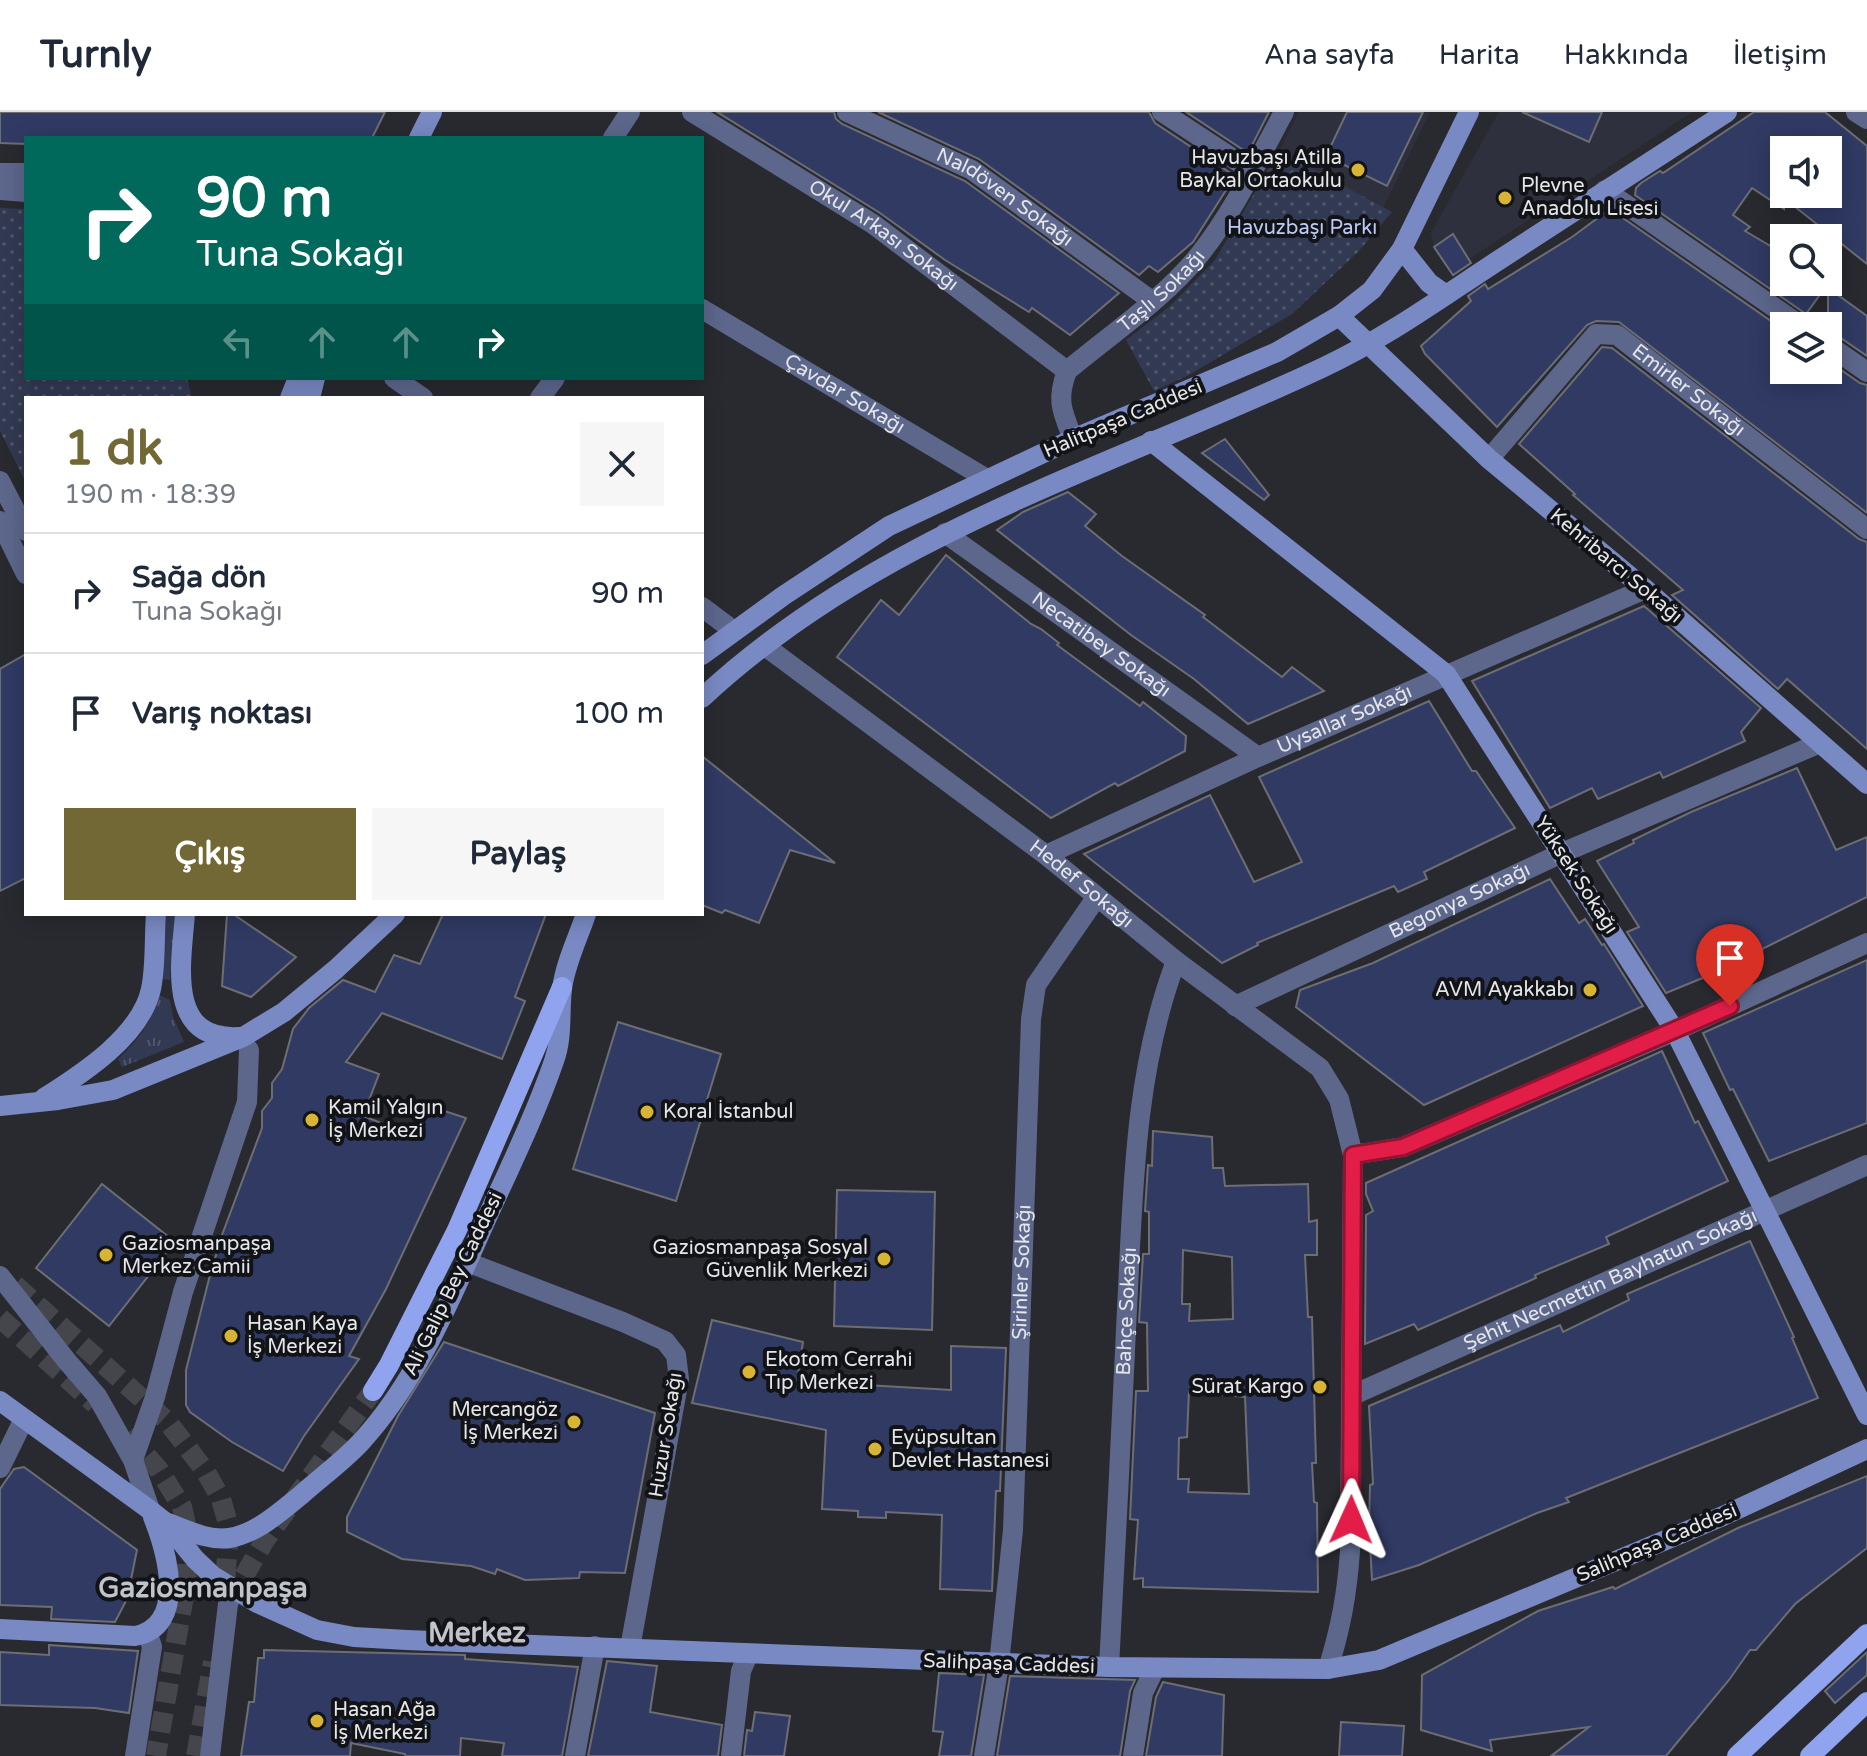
<!DOCTYPE html>
<html lang="tr">
<head>
<meta charset="utf-8">
<style>
	:root { --surface:#fff; --page:#f6f6f7; --text:#1f2937; --muted:#747a83; --line:#e0e1e3; --accent:#726836 }
	body { margin:0; font-family:"Varela Round",sans-serif; background:var(--page); color:var(--text); height:100vh; display:flex; flex-direction:column; font-size:30px; white-space:nowrap }
	* { box-sizing:border-box; margin:0 }
	p { font-size:26px; color:var(--muted) }
	.icon { flex:none; width:44px; height:44px; fill:none; stroke:currentColor; stroke-width:2; stroke-linecap:round; stroke-linejoin:round }
	.map { position:relative; flex:1; overflow:hidden }
	.side { position:absolute; left:24px; top:284px; width:680px; height:520px; display:flex; flex-direction:column; background:var(--surface); border-radius:0px; box-shadow:0 4px 20px #0003 }
	.side>* { flex:none }
	.hud { position:absolute; left:24px; top:24px; width:680px; height:244px; border-radius:0px; box-shadow:0 4px 20px #0003; background:#00695c; color:#fff; overflow:hidden }
	.tools { position:absolute; left:1770px; top:24px; display:grid; gap:16px }
	.tools a { display:grid; place-items:center; width:72px; height:72px; border-radius:0px; background:var(--surface); box-shadow:0 4px 20px #0003; font-size:40px }
	.pin { position:absolute; display:grid; place-items:center; width:68px; height:68px; color:#fff; margin:-82px -34px; border-radius:50% 50% 50% 0; rotate:-45deg; box-shadow:0 0 8px #0007 }
	.pin .icon { rotate:45deg }
	.me { position:absolute; width:88px; margin:-44px; rotate:1deg; stroke-linejoin:round; filter:drop-shadow(0 0 6px #0008) }
	.turn { display:flex; align-items:center; gap:28px; height:168px; padding:0 40px; font-size:36px }
	.turn .icon { width:104px; height:104px; stroke-width:2.5 }
	.turn b { display:block; font-size:56px; line-height:68px }
	.lanes { display:flex; align-items:center; height:76px; padding:0 40px; background:#0003; justify-content:center; gap:40px; direction:ltr }
	.lanes .off { opacity:.35 }
	.round { display:grid; place-items:center; flex:none; width:84px; height:84px; border-radius:0px; background:var(--page) }
	.overview { display:flex; align-items:center; justify-content:space-between; height:136px; padding:0 40px }
	h1 { font-size:48px; font-weight:700; line-height:60px; color:var(--accent) }
	.button { display:flex; gap:16px; margin-top:auto; padding:16px 40px }
	.button a { flex:1; height:92px; border-radius:0px; background:var(--accent); color:#fff; font-size:32px; font-weight:700; line-height:92px; text-align:center }
	.button a+a { background:var(--page); color:var(--text) }
	ul { padding:0; list-style:none }
	li { display:flex; align-items:center; gap:24px; height:120px; padding:0 40px; border-top:2px solid var(--line) }
	li div { flex:1 }
	li b { display:block; font-size:30px }
	li em { font-style:normal }
	header { display:flex; align-items:center; gap:48px; box-sizing:border-box; height:112px; padding:0 40px; background:var(--surface); border-bottom:2px solid var(--line) }
	header strong { font-size:38px }
	nav { display:flex; gap:44px; margin-inline-start:auto; font-size:28px }
	.map>svg:first-child { display:block }
	.built { fill:#2e313d }
	.grass { fill:url(#grass-tufts) }
	.park { fill:url(#park-dots) }
	.building { fill:#303a63; stroke:#6c6e74; stroke-width:2; fill-rule:evenodd }
	.lines { fill:none; stroke-linecap:round; stroke-linejoin:round }
	.primary-tunnel { stroke:#45464c; stroke-width:20; stroke-dasharray:20 10; stroke-linecap:butt }
	.street { stroke:#5d678c; stroke-width:20 }
	.secondary { stroke:#7989c3; stroke-width:20 }
	.primary { stroke:#8fa3ee; stroke-width:20 }
	.route-casing { stroke:#92132f; stroke-width:20 }
	.route { stroke:#e11d48; stroke-width:14 }
	.poi-dot { fill:#d8b434; stroke:#121316; stroke-width:3 }
	.labels { text-anchor:middle; dominant-baseline:central; stroke-width:8; stroke-linejoin:round; paint-order:stroke }
	.poi-label { font-size:20px; fill:#e4e6e9; stroke:#121316; text-anchor:start }
	.street-label { font-size:20px; fill:#e4e6e9; stroke:#121316 }
	.park-label { font-size:20px; fill:#bdcaf5; stroke:#121316 }
	.district-label { font-size:28px; font-weight:bold; fill:#c1c3cb; stroke:#121316 }
</style>
</head>
<body>
<header>
<strong>Turnly</strong>
<nav><a>Ana sayfa</a><a>Harita</a><a>Hakkında</a><a>İletişim</a></nav>
</header>
<div class="map">
<svg width="1867" height="1644" viewBox="0 0 1867 1644">
	<defs>
		<pattern id="grass-tufts" width="24" height="20" patternUnits="userSpaceOnUse" patternTransform="scale(2)"><rect width="24" height="20" fill="#323952"/><path d="M3 7l-1-3M5 7V3M7 7l1-3M15 17l-1-3M17 17v-4M19 17l1-3" fill="none" stroke="#50566b"/></pattern>
		<pattern id="park-dots" width="8" height="8" patternUnits="userSpaceOnUse" patternTransform="scale(2)"><rect width="8" height="8" fill="#323952"/><path d="M2 2h.1M6 6h.1" fill="none" stroke="#50566b" stroke-width="1.8" stroke-linecap="round"/></pattern>
	</defs>
	<rect width="100%" height="100%" fill="#292a30"/>
	<g class="built">
		<path d="M1299,0H1430L1383,96L1279,39Z"/>
		<path d="M1499,0H1692L1469,147L1453,122L1434,135L1431,121Z"/>
	</g>
	<g class="grass">
		<path d="M166,802H175L170,868L160,867Z"/>
		<path d="M159,883L170,888L173,905L184,930L122,955L118,947C138,928 153,909 159,883Z"/>
	</g>
	<g class="park">
		<path d="M1279,39L1392,100L1358,140L1292,202L1189,263L1154,279L1126,228L1170,194L1215,148Z"/>
		<path d="M0,96L26,97V266H187L192,286H26V371L0,319Z"/>
	</g>
	<g class="building">
		<path d="M0,0H385L372,26H26V32L0,31Z"/>
		<path d="M717,0H834L836,7L842,12L965,69L1119,181L1070,223L1032,196L1029,200L945,148L880,101Z"/>
		<path d="M878,0H1149L1155,11L1235,64L1193,130L1158,160L1149,154L1139,163L979,47Z"/>
		<path d="M1186,0H1269L1248,41Z"/>
		<path d="M1347,0H1423L1387,74L1326,44Z"/>
		<path d="M1522,0H1602L1589,30Z"/>
		<path d="M1754,0H1825L1867,34V152L1784,86V97L1752,76L1733,103L1750,115L1745,119L1784,142V170H1829L1806,202L1635,83L1636,76L1641,71L1660,59L1663,61ZM1784,38H1828V82H1784Z"/>
		<path d="M1610,97L1784,218V258H1828V249L1860,271L1867,273V401L1619,210L1596,209L1587,213L1497,315L1425,242L1421,234L1471,189L1468,184L1485,172L1488,177L1572,125Z"/>
		<path d="M1453,122L1471,151L1453,163L1434,135Z"/>
		<path d="M1828,176L1867,204V244L1835,222L1828,220Z"/>
		<path d="M1602,235L1612,236L1859,427L1867,430V637L1787,567L1778,577L1672,483L1683,478L1573,383L1575,382L1519,332Z"/>
		<path d="M1225,327L1269,383L1264,388L1202,341Z"/>
		<path d="M1068,380L1096,402L1085,414L1122,444L1205,503L1203,505L1282,565L1292,555L1324,579L1248,612L1194,567L1131,523L997,418L1023,400Z"/>
		<path d="M946,443L1031,512L1041,517L1059,531L1057,533L1140,594L1143,590L1186,624L1185,639L1118,674L1115,671L1051,706L837,545L881,488L899,503Z"/>
		<path d="M1644,494L1761,596L1741,620L1745,629L1663,666L1660,660L1598,687L1592,676L1550,696L1472,569Z"/>
		<path d="M26,542V766L0,779V557Z"/>
		<path d="M1429,589L1472,659H1476L1515,716L1424,760L1427,767L1398,780L1394,774L1257,831L1258,833L1222,851L1084,742L1210,683L1254,770L1302,750L1259,665Z"/>
		<path d="M702,644L835,751L790,738L759,811L725,798L722,801L702,793Z"/>
		<path d="M1797,656L1836,738L1867,725V785L1710,863L1666,881L1627,820L1639,815L1597,749L1634,731L1633,728L1691,700Z"/>
		<path d="M1550,767L1579,811L1585,807L1602,833L1604,832L1643,894L1424,993L1296,895L1300,878L1373,851Z"/>
		<path d="M227,802H233L296,845L251,885L222,874Z"/>
		<path d="M443,802H546L515,885L525,889L502,947L382,901L346,950L379,962L363,1004L410,1022L417,1006L421,1007L426,993L466,1006L386,1177L349,1244L359,1247L304,1324L283,1359L232,1330L190,1300L186,1293V1258L210,1163L222,1123L262,1016V999L272,986V971L282,957L293,917L309,896L343,868L375,880L394,843L420,852Z"/>
		<path d="M1867,848V1011L1769,1049L1733,977L1730,978L1703,921Z"/>
		<path d="M618,910L721,942L676,1089L573,1057Z"/>
		<path d="M1662,939L1695,1011L1698,1009L1728,1069L1606,1125L1609,1132L1535,1163L1536,1166L1418,1218L1414,1212L1365,1232L1366,1103L1373,1099L1366,1082V1071Z"/>
		<path d="M1153,1019L1212,1025L1213,1056H1223L1225,1074L1308,1072L1309,1110L1317,1108V1143H1305L1308,1205H1312L1316,1351H1312L1314,1390L1317,1391L1318,1480L1143,1475V1466L1134,1467L1138,1408L1130,1407L1136,1279H1148L1147,1211L1139,1210L1143,1142H1149V1100L1145,1099L1148,1053L1152,1054ZM1183,1138L1232,1145L1233,1207L1189,1209L1190,1192H1182ZM1189,1279L1245,1285L1249,1382L1188,1380L1189,1367H1178L1179,1326L1187,1325Z"/>
		<path d="M102,1072L175,1130L109,1214L36,1156Z"/>
		<path d="M837,1078L935,1080L932,1218L834,1214Z"/>
		<path d="M1750,1129L1794,1225L1792,1226L1818,1286L1566,1386L1569,1390L1537,1401L1419,1453L1372,1468L1369,1415L1370,1373L1373,1372L1369,1294L1560,1213L1563,1220L1629,1188L1627,1182Z"/>
		<path d="M712,1208L803,1230L797,1269L951,1278V1234L1006,1236L1000,1379H996L992,1479L940,1477L942,1403L886,1400V1406L858,1405V1399L822,1397L826,1318L692,1291Z"/>
		<path d="M444,1230L655,1301L625,1461L580,1460L579,1466L525,1468L497,1457L495,1462L471,1454L402,1447L347,1420V1405L398,1304Z"/>
		<path d="M24,1355L137,1438L127,1487L115,1510L51,1507L52,1495L0,1493V1377L14,1357Z"/>
		<path d="M1867,1364V1436L1795,1492L1756,1538H1750L1729,1568L1666,1644H1551L1589,1615L1490,1628L1492,1639L1421,1618L1422,1563L1538,1499L1613,1475L1615,1477L1738,1416Z"/>
		<path d="M49,1533L138,1539L129,1601L95,1596L0,1593V1540L49,1543Z"/>
		<path d="M264,1538L465,1543V1547L578,1555L562,1644H502L504,1631L461,1626L460,1644H405V1642L351,1631L350,1644H241L249,1590H254L258,1546H264Z"/>
		<path d="M1867,1540V1563L1835,1591L1825,1579Z"/>
		<path d="M607,1549L657,1554L650,1600L722,1613L718,1644H588Z"/>
		<path d="M939,1561L984,1563L971,1644H939L943,1620L933,1619Z"/>
		<path d="M1010,1564L1135,1568L1130,1579L1120,1644H997Z"/>
		<path d="M1163,1570L1224,1583L1222,1644H1146L1156,1585Z"/>
		<path d="M755,1600L790,1604L784,1644H744L747,1618L752,1619Z"/>
		<path d="M1341,1610L1404,1614L1402,1644H1339Z"/>
	</g>
	<g class="lines">
		<g class="primary-tunnel">
			<path d="M15,1173L167,1309L206,1360L221,1387L229,1415L224,1487"/>
			<path d="M0,1206L95,1292"/>
			<path d="M127,1322L159,1358L182,1395L189,1426L186,1472L156,1644"/>
			<path d="M229,1490L265,1428L373,1279"/>
			<path d="M196,1644L213,1550"/>
		</g>
		<g class="street">
			<path id="s1" d="M692,0L873,112L1067,259"/>
			<path id="s2" d="M847,0L972,58L1152,189"/>
			<path d="M1162,0L1252,59"/>
			<path d="M1856,0L1867,7"/>
			<path d="M613,26L630,0"/>
			<path d="M0,61H26"/>
			<path d="M0,78L26,80"/>
			<path d="M1605,78L1801,214"/>
			<path id="s3" d="M702,197L987,367"/>
			<path d="M1828,233L1867,260"/>
			<path id="s4" d="M1067,259C1111,222 1164,187 1200,142C1234,99 1258,48 1284,0"/>
			<path d="M1067,259C1056,288 1062,299 1073,327"/>
			<path d="M394,266L423,286"/>
			<path d="M540,286L555,266"/>
			<path id="s5" d="M1489,347L1596,222L1617,223L1867,417"/>
			<path d="M0,369L26,419"/>
			<path d="M0,409L26,462"/>
			<path id="s6" d="M945,421L1258,645"/>
			<path d="M702,495L734,519"/>
			<path id="s7" d="M765,534L1046,743L1176,849L1320,956L1339,987L1353,1043L1350,1439C1347,1482 1341,1515 1328,1557"/>
			<path id="s8" d="M1046,743L1258,645L1645,477"/>
			<path id="s9" d="M1235,894L1562,741L1820,631"/>
			<path d="M1353,1043L1403,1035L1675,919L1867,831"/>
			<path d="M467,1150L623,1210L665,1229L676,1243L679,1267L630,1536"/>
			<path d="M0,1164L66,1248L97,1284L133,1348L150,1398"/>
			<path id="s10" d="M1353,1283L1867,1053"/>
			<path d="M133,1348L155,1285L183,1180L247,990L249,938"/>
			<path d="M0,1356L24,1307"/>
			<path id="s11" d="M1109,1555C1116,1436 1121,1316 1127,1197C1133,1080 1134,960 1176,849"/>
			<path d="M135,1644L152,1535L148,1522"/>
			<path d="M210,1644L230,1475"/>
			<path d="M575,1644L595,1534"/>
			<path d="M731,1644L741,1559L748,1543"/>
			<path id="s12" d="M984,1644L999,1552L1013,1418L1031,907L1036,873L1096,786"/>
			<path d="M1133,1644L1143,1581L1155,1556"/>
		</g>
		<g class="secondary">
			<path d="M419,26L432,0"/>
			<path d="M1402,137L1429,171L1446,183"/>
			<path d="M1339,204L1489,347L1645,477L1867,672"/>
			<path d="M290,286L298,266"/>
			<path d="M310,286L315,266"/>
			<path d="M1151,329L1446,562L1675,919L1867,1303"/>
			<path d="M702,543L783,484L889,414L1073,327L1277,240L1339,204L1372,178L1402,137L1469,0"/>
			<path d="M702,586C880,420 1110,356 1324,255C1386,226 1442,185 1499,148C1575,98 1651,49 1727,0"/>
			<path d="M185,802C181,852 166,929 239,925"/>
			<path d="M44,986C82,962 141,924 151,877C156,853 154,826 156,802"/>
			<path d="M0,994L58,988L113,978L243,925L284,900L335,858L395,802"/>
			<path d="M0,1289L150,1398L165,1410L195,1447L213,1464L257,1491L317,1518L354,1525L407,1528L1109,1555L1328,1557L1379,1548L1723,1404L1867,1337"/>
			<path d="M165,1410C185,1417 207,1429 229,1426C256,1422 280,1400 301,1383C320,1366 342,1350 360,1331C417,1270 451,1186 485,1110C509,1057 535,1004 554,949C563,924 559,902 562,877C565,852 578,826 586,802"/>
			<path d="M0,1517L135,1524C188,1514 167,1440 153,1405"/>
		</g>
		<g class="primary">
			<path d="M373,1279L389,1253L457,1118L562,875"/>
			<path d="M1737,1644L1867,1522"/>
			<path d="M1810,1644L1867,1590"/>
		</g>
	</g>
	<g class="lines">
		<g class="route-casing">
			<path id="route" d="M1351,1408L1353,1043L1403,1035L1730,894"/>
		</g>
		<use href="#route" class="route"/>
	</g>
	<g class="poi-dot">
		<circle cx="1358" cy="58" r="8"/>
		<circle cx="1505" cy="86" r="8"/>
		<circle cx="1590" cy="878" r="8"/>
		<circle cx="647" cy="1000" r="8"/>
		<circle cx="312" cy="1008" r="8"/>
		<circle cx="106" cy="1143" r="8"/>
		<circle cx="884" cy="1147" r="8"/>
		<circle cx="231" cy="1224" r="8"/>
		<circle cx="749" cy="1260" r="8"/>
		<circle cx="1320" cy="1275" r="8"/>
		<circle cx="574" cy="1310" r="8"/>
		<circle cx="875" cy="1337" r="8"/>
		<circle cx="317" cy="1609" r="8"/>
	</g>
	<g class="labels">
		<g class="poi-label">
			<text x="1342" y="46" text-anchor="end">Havuzbaşı Atilla<tspan x="1342" dy="23">Baykal Ortaokulu</tspan></text>
			<text x="1521" y="74">Plevne<tspan x="1521" dy="23">Anadolu Lisesi</tspan></text>
			<text x="1574" y="878" text-anchor="end">AVM Ayakkabı</text>
			<text x="328" y="996">Kamil Yalgın<tspan x="328" dy="23">İş Merkezi</tspan></text>
			<text x="663" y="1000">Koral İstanbul</text>
			<text x="122" y="1132">Gaziosmanpaşa<tspan x="122" dy="23">Merkez Camii</tspan></text>
			<text x="868" y="1136" text-anchor="end">Gaziosmanpaşa Sosyal<tspan x="868" dy="23">Güvenlik Merkezi</tspan></text>
			<text x="247" y="1212">Hasan Kaya<tspan x="247" dy="23">İş Merkezi</tspan></text>
			<text x="765" y="1248">Ekotom Cerrahi<tspan x="765" dy="23">Tıp Merkezi</tspan></text>
			<text x="1304" y="1275" text-anchor="end">Sürat Kargo</text>
			<text x="558" y="1298" text-anchor="end">Mercangöz<tspan x="558" dy="23">İş Merkezi</tspan></text>
			<text x="891" y="1326">Eyüpsultan<tspan x="891" dy="23">Devlet Hastanesi</tspan></text>
			<text x="333" y="1598">Hasan Ağa<tspan x="333" dy="23">İş Merkezi</tspan></text>
		</g>
		<g class="street-label">
			<text stroke="none"><textPath href="#s2" startOffset="180">Naldöven Sokağı</textPath></text>
			<text stroke="none"><textPath href="#s1" startOffset="228">Okul Arkası Sokağı</textPath></text>
			<text stroke="none"><textPath href="#s4" startOffset="124">Taşlı Sokağı</textPath></text>
			<text stroke="none"><textPath href="#s5" startOffset="276">Emirler Sokağı</textPath></text>
			<text stroke="none"><textPath href="#s3" startOffset="166">Çavdar Sokağı</textPath></text>
			<text transform="translate(1123 307) rotate(-23)">Halitpaşa Caddesi</text>
			<text transform="translate(1616 454) rotate(40)">Kehribarcı Sokağı</text>
			<text stroke="none"><textPath href="#s6" startOffset="192">Necatibey Sokağı</textPath></text>
			<text stroke="none"><textPath href="#s8" startOffset="328">Uysallar Sokağı</textPath></text>
			<text transform="translate(1576 763) rotate(57)">Yüksek Sokağı</text>
			<text stroke="none"><textPath href="#s7" startOffset="396">Hedef Sokağı</textPath></text>
			<text stroke="none"><textPath href="#s9" startOffset="248">Begonya Sokağı</textPath></text>
			<text stroke="none"><textPath href="#s12" startOffset="486">Şirinler Sokağı</textPath></text>
			<text stroke="none"><textPath href="#s10" startOffset="282">Şehit Necmettin Bayhatun Sokağı</textPath></text>
			<text transform="translate(453 1172) rotate(-64)">Ali Galip Bey Caddesi</text>
			<text stroke="none"><textPath href="#s11" startOffset="356">Bahçe Sokağı</textPath></text>
			<text transform="translate(666 1323) rotate(-81)">Huzur Sokağı</text>
			<text transform="translate(1657 1431) rotate(-23)">Salihpaşa Caddesi</text>
			<text transform="translate(1009 1552) rotate(2)">Salihpaşa Caddesi</text>
		</g>
		<g class="park-label">
			<text x="1302" y="116">Havuzbaşı Parkı</text>
		</g>
		<g class="district-label">
			<text x="203" y="1476">Gaziosmanpaşa</text>
			<text x="477" y="1521">Merkez</text>
		</g>
	</g>
</svg>
<div class="tools">
<a><svg class="icon" aria-label="sound" viewBox="0 0 24 24"><path d="M4 9h4l5-4v14l-5-4H4zM17 9q2 3 0 6"/></svg></a>
<a><svg class="icon" aria-label="search" viewBox="0 0 24 24"><circle cx="10" cy="10" r="6"/><path d="M15 15l6 6"/></svg></a>
<a><svg class="icon" aria-label="layers" viewBox="0 0 24 24"><path d="M12 4l9 5-9 5-9-5zM3 14l9 5 9-5"/></svg></a>
</div>
<div class="pin" style="left:1730px;top:894px;background:#d93025"><svg class="icon" aria-label="arrive" viewBox="0 0 24 24"><path d="M6 21V4h12l-3 4 3 4H6"/></svg></div>
<svg class="me" style="left:1351px;top:1408px" viewBox="-20 -20 40 40"><path d="M0-17L14 15 0 8-14 15z" fill="#e11d48" stroke="#fff" stroke-width="4"/></svg>
<div class="hud">
<div class="turn"><svg class="icon" aria-label="right" viewBox="0 0 24 24"><path d="M7 20v-9h11M14 6l5 5-5 5"/></svg><div><b>90 m</b>Tuna Sokağı</div></div>
<div class="lanes"><svg class="icon off" aria-label="left" viewBox="0 0 24 24"><path d="M17 20v-9H6M10 6l-5 5 5 5"/></svg><svg class="icon off" aria-label="ahead" viewBox="0 0 24 24"><path d="M12 20V5M6 11l6-6 6 6"/></svg><svg class="icon off" aria-label="ahead" viewBox="0 0 24 24"><path d="M12 20V5M6 11l6-6 6 6"/></svg><svg class="icon" aria-label="right" viewBox="0 0 24 24"><path d="M7 20v-9h11M14 6l5 5-5 5"/></svg></div>
</div>
<section class="side">
<div class="overview"><div><h1>1 dk</h1><p>190 m · 18:39</p></div><a class="round"><svg class="icon" aria-label="close" viewBox="0 0 24 24"><path d="M6 6l12 12M18 6L6 18"/></svg></a></div>
<ul>
<li><svg class="icon" aria-label="right" viewBox="0 0 24 24"><path d="M7 20v-9h11M14 6l5 5-5 5"/></svg><div><b>Sağa dön</b><p>Tuna Sokağı</p></div><em>90 m</em></li>
<li><svg class="icon" aria-label="arrive" viewBox="0 0 24 24"><path d="M6 21V4h12l-3 4 3 4H6"/></svg><div><b>Varış noktası</b></div><em>100 m</em></li>
</ul>
<div class="button"><a>Çıkış</a><a>Paylaş</a></div>
</section>
</div>
</body>
</html>
